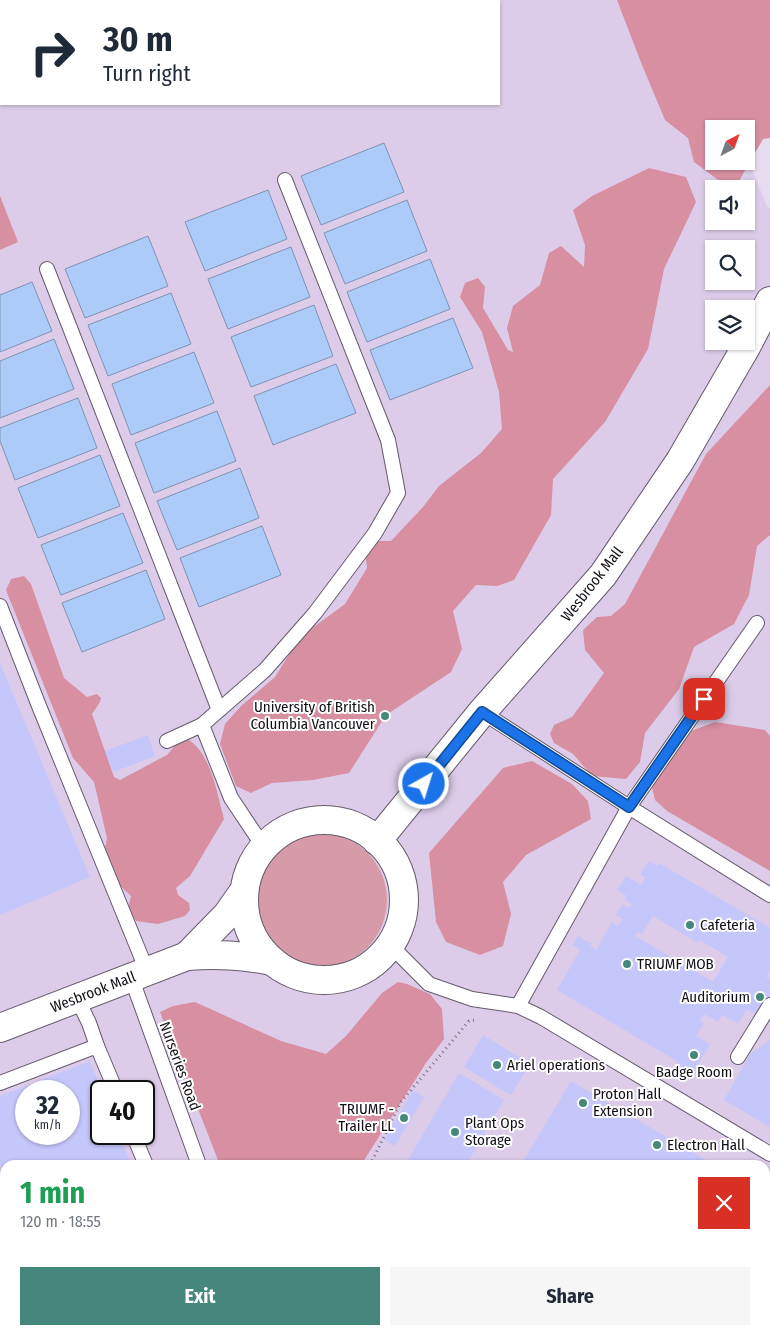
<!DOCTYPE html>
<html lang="en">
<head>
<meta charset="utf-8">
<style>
	:root { --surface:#fff; --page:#f6f6f7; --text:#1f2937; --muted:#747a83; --accent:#45887b }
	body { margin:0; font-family:"Fira Sans Condensed",sans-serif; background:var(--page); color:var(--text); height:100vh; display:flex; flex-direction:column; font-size:19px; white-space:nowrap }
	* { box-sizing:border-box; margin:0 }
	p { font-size:16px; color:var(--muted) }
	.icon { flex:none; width:28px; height:28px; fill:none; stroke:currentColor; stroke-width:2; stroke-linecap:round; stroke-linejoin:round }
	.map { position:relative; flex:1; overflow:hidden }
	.side { position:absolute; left:0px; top:1160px; width:770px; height:175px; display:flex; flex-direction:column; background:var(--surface); border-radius:15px 15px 0 0; box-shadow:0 1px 4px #0004 }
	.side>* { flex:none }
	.banner { position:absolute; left:0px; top:0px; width:500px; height:105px; box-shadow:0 1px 4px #0004; background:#fff; color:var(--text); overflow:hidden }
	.needle { width:32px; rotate:41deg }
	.buttons { position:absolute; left:705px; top:120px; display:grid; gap:10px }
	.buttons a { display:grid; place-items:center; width:50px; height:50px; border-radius:0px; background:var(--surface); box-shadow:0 1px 4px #0004; font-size:25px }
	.speed { position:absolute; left:15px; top:1080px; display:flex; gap:10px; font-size:25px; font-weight:700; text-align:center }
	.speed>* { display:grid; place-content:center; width:65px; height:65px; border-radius:50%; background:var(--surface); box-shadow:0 1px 4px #0004; line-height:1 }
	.speed small { font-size:12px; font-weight:400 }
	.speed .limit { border:2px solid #111; border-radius:8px; background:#fff; color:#111 }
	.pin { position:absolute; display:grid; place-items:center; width:42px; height:42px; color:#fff; margin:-21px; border-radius:10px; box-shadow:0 2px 8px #0006 }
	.me { position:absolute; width:55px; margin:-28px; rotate:39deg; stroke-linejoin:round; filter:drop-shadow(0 0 4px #0008) }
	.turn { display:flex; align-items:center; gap:18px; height:105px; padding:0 20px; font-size:22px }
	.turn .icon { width:65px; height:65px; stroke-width:2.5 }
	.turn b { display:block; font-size:35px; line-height:42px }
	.round { display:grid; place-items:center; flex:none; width:52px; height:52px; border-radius:0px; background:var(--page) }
	.overview { display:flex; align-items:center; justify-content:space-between; height:85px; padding:0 20px }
	h1 { font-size:30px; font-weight:700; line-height:38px; color:#1e9e55 }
	.cta { display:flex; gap:10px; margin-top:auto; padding:10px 20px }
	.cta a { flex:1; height:58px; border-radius:0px; background:var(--accent); color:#fff; font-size:20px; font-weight:700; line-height:58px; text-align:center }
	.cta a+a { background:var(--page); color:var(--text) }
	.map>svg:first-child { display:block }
	.built { fill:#dccce9; fill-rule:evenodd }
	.green { fill:#d79aa9 }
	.forest { fill:#d78fa1; fill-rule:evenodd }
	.water { fill:#accbf8; stroke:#7e93b4 }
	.building { fill:#c5c6fa; fill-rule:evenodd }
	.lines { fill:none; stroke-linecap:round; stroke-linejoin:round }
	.lane-casing { stroke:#655a6d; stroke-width:16 }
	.secondary-casing { stroke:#655a6d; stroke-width:30 }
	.path { stroke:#79717e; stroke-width:3; stroke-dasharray:1 4; stroke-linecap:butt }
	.lane { stroke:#fff; stroke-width:14 }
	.secondary { stroke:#fff; stroke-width:28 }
	.route-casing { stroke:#114b97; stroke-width:12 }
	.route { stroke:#1a73e8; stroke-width:9 }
	.poi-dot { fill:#45887b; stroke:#fff; stroke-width:2 }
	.labels { text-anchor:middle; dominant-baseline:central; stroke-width:4; stroke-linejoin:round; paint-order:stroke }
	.street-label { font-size:15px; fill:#130f16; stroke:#fff }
	.poi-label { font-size:15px; fill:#130f16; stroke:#fff; text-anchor:start }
</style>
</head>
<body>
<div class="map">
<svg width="770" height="1335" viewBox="0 0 770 1335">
	<rect width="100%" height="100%" fill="#e7dbf0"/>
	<path class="built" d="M0,0H680L714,129V161H746V156L767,206L770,208V1335H0ZM1,1H499V104H1ZM714,189H746V221H714ZM714,249H746V281H714ZM714,309H746V341H714ZM26,1091H69V1134H26ZM101,1091H144V1134H101ZM5,1165H765V1330H5Z"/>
	<circle class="green" cx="320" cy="900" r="67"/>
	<g class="forest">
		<path d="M617,0H770V138L763,139L739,181L721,182L694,162L688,138L665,120L642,65ZM714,129H746V161H714Z"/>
		<path d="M649,168L686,177L696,202L664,269L648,349L605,422L553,479L551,515L514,580L497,586L476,585L453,611L462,649L451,672L386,715L349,773L313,780L272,783L251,793L236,786L220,744L225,724L241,706L275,677L300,637L345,604L367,568L365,550L373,541H391L423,507L439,486L481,453L502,429L499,392L482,332L460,297L465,283L478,278L485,287L483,308L508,350L513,352L507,328L513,306L540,285L549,253L561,246L584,267L585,245L573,210L592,196Z"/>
		<path d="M0,196L18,242L0,250Z"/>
		<path d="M770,385V535L757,546L749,595L734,624L694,647L679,689L645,733L640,762L626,779L592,776L573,754L554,743L550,734L554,725L572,717L604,673L585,650L583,630L597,617L611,616L625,604L706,454Z"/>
		<path d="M24,576L31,584L64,678L87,697L97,694L101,698L100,702L92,714L114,777L120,780L167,755L178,742L186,738C211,752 217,793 224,819L190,876L176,888L178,895L189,903L190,910L185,916L158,924L136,921L128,909L131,896L114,880L104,853L107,838L94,782L73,758L6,590L11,579Z"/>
		<path d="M715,722L765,730L770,736V871L667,811L655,800L647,767L667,740Z"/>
		<path d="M532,761L572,784L588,801L591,819L526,855L503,882L511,914L503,946L480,955L446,942L436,922L429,853L503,768Z"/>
		<path d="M398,982L407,984L430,994L442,1009L444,1039L426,1063L361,1165H220L160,1012L173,1006L195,1002L281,1041L326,1054L346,1036L382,993Z"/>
		<path d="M169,1330H239L241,1335H167Z"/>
	</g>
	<g class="water">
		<path d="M384,143L404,192L321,225L301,176Z"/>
		<path d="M268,190L287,239L205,271L185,222Z"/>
		<path d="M407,200L427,251L345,284L324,233Z"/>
		<path d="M148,236L168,286L85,318L65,269Z"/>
		<path d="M291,247L310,297L228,329L208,279Z"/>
		<path d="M430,259L450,309L367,342L347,292Z"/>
		<path d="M32,282L52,331L0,352V295Z"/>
		<path d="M171,293L191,344L108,376L88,325Z"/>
		<path d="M314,305L333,356L251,387L231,337Z"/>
		<path d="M453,318L473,368L390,400L370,350Z"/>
		<path d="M54,339L74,389L0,418V361Z"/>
		<path d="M194,352L214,403L131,435L112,384Z"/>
		<path d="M336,364L356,413L273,445L254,396Z"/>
		<path d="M78,398L97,448L15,480L0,441V428Z"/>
		<path d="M217,411L236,461L154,493L135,443Z"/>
		<path d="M100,455L120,506L38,538L18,488Z"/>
		<path d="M240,468L259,518L177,550L157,501Z"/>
		<path d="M123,513L143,563L61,595L41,545Z"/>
		<path d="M262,526L281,575L199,607L180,558Z"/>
		<path d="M146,570L165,619L82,652L62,603Z"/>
	</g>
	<g class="building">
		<path d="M0,663L90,877L0,915Z"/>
		<path d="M148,735L155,756L113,772L105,751Z"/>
		<path d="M649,861L658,866L659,863L770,928V971L766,977L770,979V1023L747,1009L738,1024L722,1015L718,1022L704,1014L700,1021L704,1023L696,1036L710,1044L692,1075L678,1067L680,1063L557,990L580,950L572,945L578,936L592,944L590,946L596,950L612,922L618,926L623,919L616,915L622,904L629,908L632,904L625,900L627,896L617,890L626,876L641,885L645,878L640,875ZM653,916L698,943L700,940L728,957L713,982L635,936L638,932L642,934Z"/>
		<path d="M483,1035L530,1064L511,1095L464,1067Z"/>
		<path d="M770,1039V1127L724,1100L751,1053L765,1044Z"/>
		<path d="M90,1061L102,1091L101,1134H119L131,1165H5V1177L0,1165V1096ZM26,1091H69V1134H26Z"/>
		<path d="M459,1073L504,1100L466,1165H405Z"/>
		<path d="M571,1081L646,1125L714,1165H521Z"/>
		<path d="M413,1090L424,1097L395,1146L384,1140Z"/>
		<path d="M765,1195L770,1198V1335L759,1330H765Z"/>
		<path d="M340,1330H400L397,1335H337Z"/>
		<path d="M425,1330H465L462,1335H421Z"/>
		<path d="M640,1330H729L726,1335H649Z"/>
	</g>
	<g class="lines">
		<g class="lane-casing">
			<g id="lane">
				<path d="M419,0V1"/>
				<path d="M47,269L219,710"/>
				<path d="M0,606L39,706L147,971"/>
				<path d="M482,712L629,807L770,895"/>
				<path d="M202,725L265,670L315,613L375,533L398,493L388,440L285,180"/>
				<path d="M167,741L202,725L231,798L263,846"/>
				<path d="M392,947L429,984L472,999L518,1006L629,807L757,623"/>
				<path d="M131,977L199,1165"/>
				<path d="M77,998L89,1023L97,1046"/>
				<path d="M518,1006L541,1017L770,1154"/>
				<path d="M738,1057L770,1005"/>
				<path d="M0,1083L97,1046L116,1091"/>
				<path d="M133,1134L146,1165"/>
				<path d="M0,1222L5,1236"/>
				<path d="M51,1330L54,1335"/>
				<path d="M281,1330L285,1335"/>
				<path d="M154,1335L156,1330"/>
			</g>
		</g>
		<g class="secondary-casing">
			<g id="secondary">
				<circle cx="324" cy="900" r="80"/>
				<path d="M377,841L482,712L603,575L680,461L746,347L770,301"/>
				<path d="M187,956L227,915L241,895"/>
				<path d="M0,1028L187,956C218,954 241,955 272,961"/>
			</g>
		</g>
		<path class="path" d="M370,1165L401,1102L469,1021L475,1020"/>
		<use href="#lane" class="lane"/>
		<use href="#secondary" class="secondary"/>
	</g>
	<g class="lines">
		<g class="route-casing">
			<path id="route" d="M424,784L482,712L629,807L704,699"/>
		</g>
		<use href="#route" class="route"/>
	</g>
	<g class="poi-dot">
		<circle cx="385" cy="716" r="5"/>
		<circle cx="690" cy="925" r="5"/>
		<circle cx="627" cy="964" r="5"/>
		<circle cx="760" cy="997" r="5"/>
		<circle cx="694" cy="1055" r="5"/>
		<circle cx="497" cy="1065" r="5"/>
		<circle cx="583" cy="1103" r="5"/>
		<circle cx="404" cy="1118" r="5"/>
		<circle cx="455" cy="1132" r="5"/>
		<circle cx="657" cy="1145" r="5"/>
	</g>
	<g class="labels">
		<g class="street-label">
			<text transform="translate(592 584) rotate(-52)">Wesbrook Mall</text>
			<text transform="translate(93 992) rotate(-21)">Wesbrook Mall</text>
			<text transform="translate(180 1066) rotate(70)">Nurseries Road</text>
		</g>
		<g class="poi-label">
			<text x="375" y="707" text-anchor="end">University of British<tspan x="375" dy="17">Columbia Vancouver</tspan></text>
			<text x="700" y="925">Cafeteria</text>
			<text x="637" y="964">TRIUMF MOB</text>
			<text x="750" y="997" text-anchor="end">Auditorium</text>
			<text x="507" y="1065">Ariel operations</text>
			<text x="694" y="1072" text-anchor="middle">Badge Room</text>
			<text x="593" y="1094">Proton Hall<tspan x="593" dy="17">Extension</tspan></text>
			<text x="394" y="1109" text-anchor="end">TRIUMF -<tspan x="394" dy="17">Trailer LL</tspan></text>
			<text x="465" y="1123">Plant Ops<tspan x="465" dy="17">Storage</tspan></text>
			<text x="667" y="1145">Electron Hall</text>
		</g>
	</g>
</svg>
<div class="buttons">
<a><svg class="needle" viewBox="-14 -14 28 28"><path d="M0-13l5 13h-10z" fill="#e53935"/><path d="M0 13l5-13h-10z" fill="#747a83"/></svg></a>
<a><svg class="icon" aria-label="sound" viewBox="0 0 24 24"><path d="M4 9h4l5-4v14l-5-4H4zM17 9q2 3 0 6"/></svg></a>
<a><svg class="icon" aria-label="search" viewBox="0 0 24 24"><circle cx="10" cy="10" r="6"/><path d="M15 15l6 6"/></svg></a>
<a><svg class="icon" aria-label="layers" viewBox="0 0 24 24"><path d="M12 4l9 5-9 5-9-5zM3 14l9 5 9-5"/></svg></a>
</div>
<div class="speed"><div>32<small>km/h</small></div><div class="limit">40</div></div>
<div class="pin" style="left:704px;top:699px;background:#d93025"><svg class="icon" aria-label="arrive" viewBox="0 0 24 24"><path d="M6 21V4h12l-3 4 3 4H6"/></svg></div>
<svg class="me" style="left:424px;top:784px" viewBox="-20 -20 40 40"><circle r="17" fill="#1a73e8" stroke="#fff" stroke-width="3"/><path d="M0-11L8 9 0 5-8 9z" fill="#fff"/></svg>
<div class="banner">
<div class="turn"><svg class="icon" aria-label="right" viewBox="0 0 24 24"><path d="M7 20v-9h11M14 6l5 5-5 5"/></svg><div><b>30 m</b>Turn right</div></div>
</div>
<section class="side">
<div class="overview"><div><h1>1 min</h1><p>120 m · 18:55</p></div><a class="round" style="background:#d93025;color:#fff"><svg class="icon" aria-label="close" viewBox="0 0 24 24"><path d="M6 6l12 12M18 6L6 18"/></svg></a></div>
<div class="cta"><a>Exit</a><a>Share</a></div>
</section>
</div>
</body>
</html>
